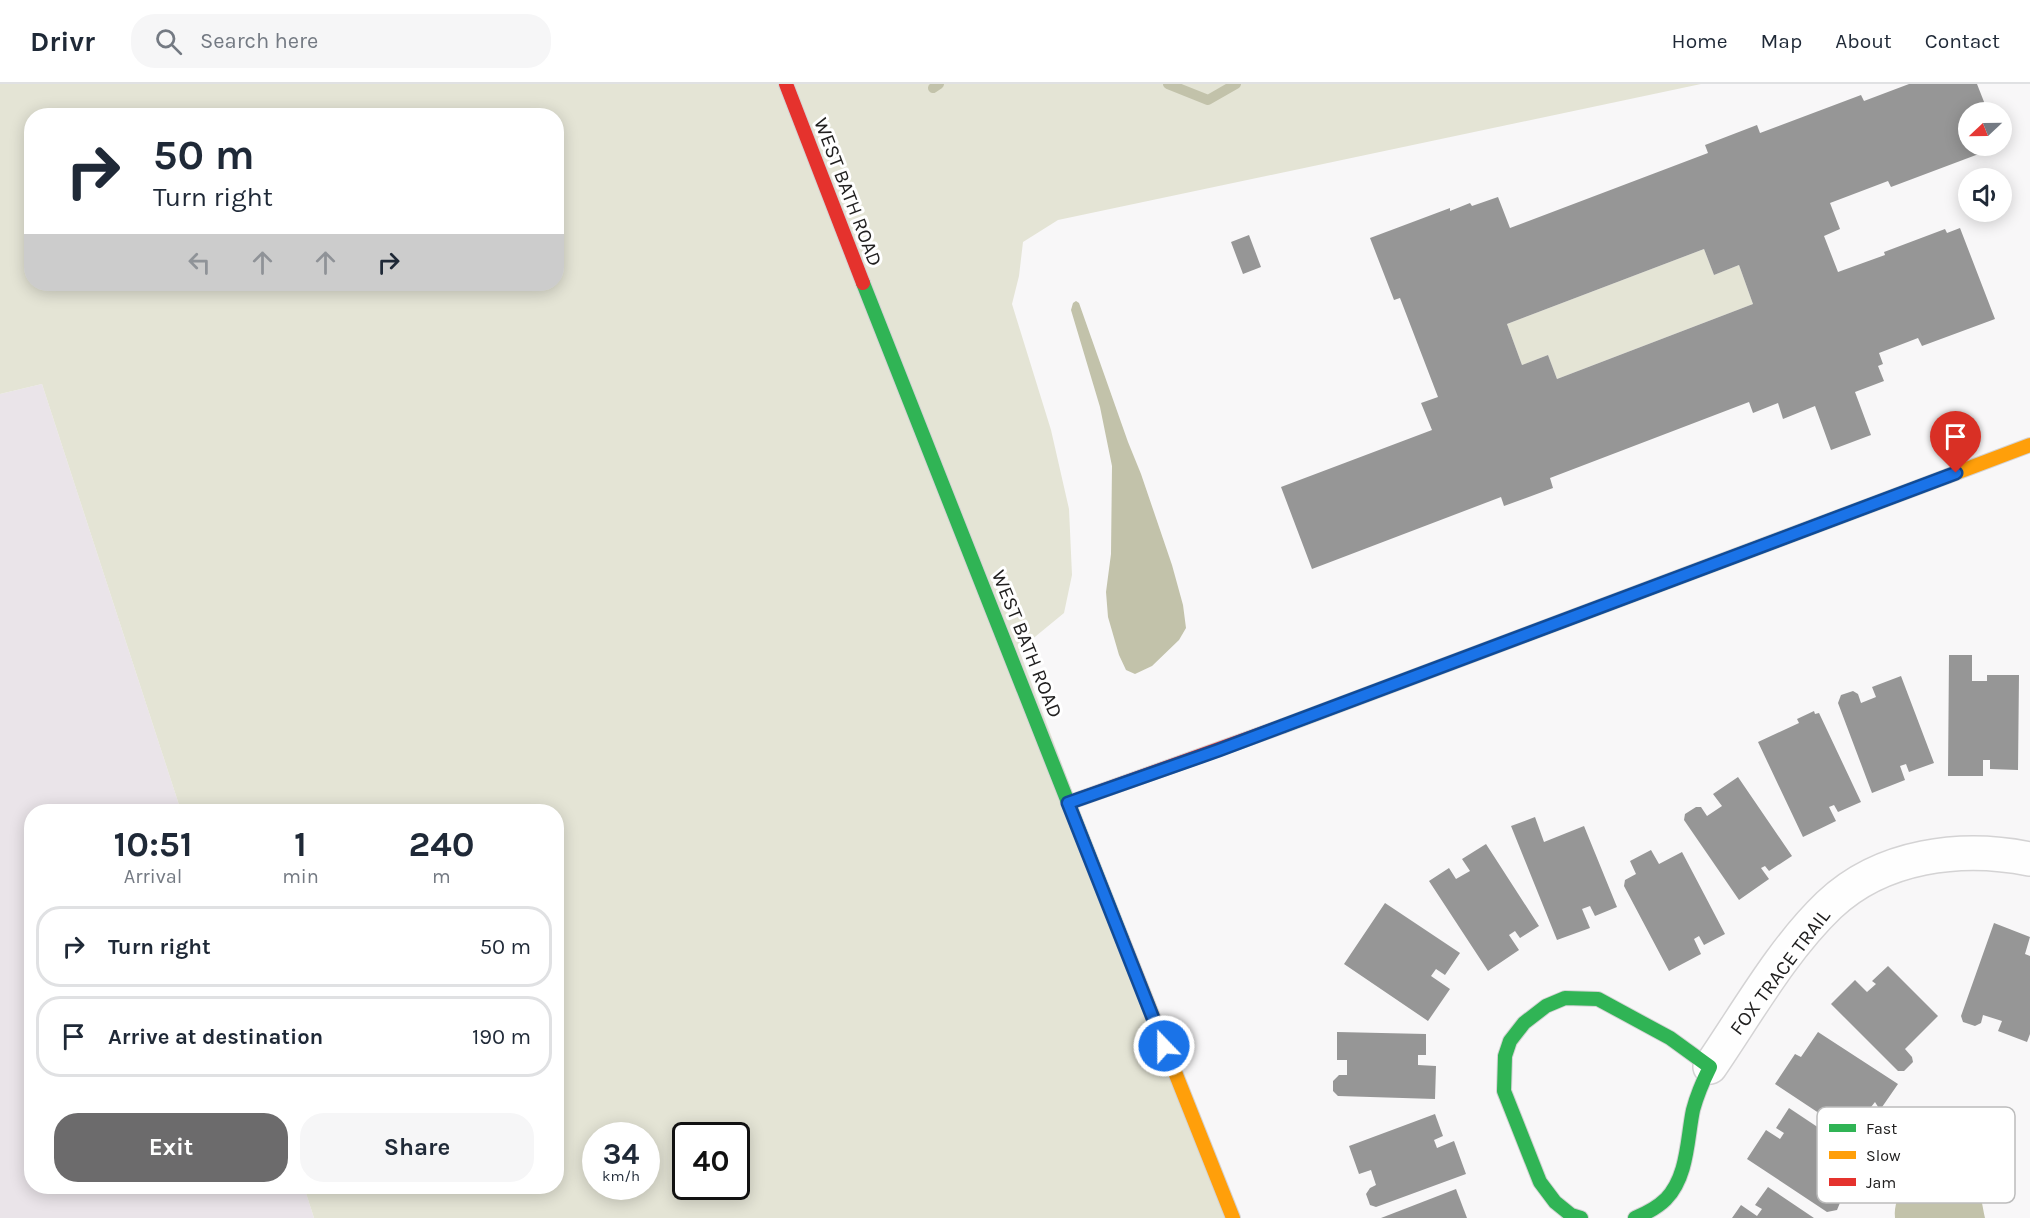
<!DOCTYPE html>
<html lang="en">
<head>
<meta charset="utf-8">
<style>
	:root { --surface:#fff; --page:#f6f6f7; --text:#1f2937; --muted:#747a83; --line:#e0e1e3; --accent:#6c6b6c }
	body { margin:0; font-family:Karla,sans-serif; background:var(--page); color:var(--text); height:100vh; display:flex; flex-direction:column; font-size:22px; white-space:nowrap }
	* { box-sizing:border-box; margin:0 }
	p { font-size:20px; color:var(--muted) }
	.icon { flex:none; width:33px; height:33px; fill:none; stroke:currentColor; stroke-width:2; stroke-linecap:round; stroke-linejoin:round }
	.map { position:relative; flex:1; overflow:hidden }
	.sheet { position:absolute; left:24px; top:720px; width:540px; height:390px; display:flex; flex-direction:column; background:var(--surface); border-radius:24px; box-shadow:0 3px 15px #0003 }
	.sheet>* { flex:none }
	.guide { position:absolute; left:24px; top:24px; width:540px; height:183px; border-radius:24px; box-shadow:0 3px 15px #0003; background:#fff; color:var(--text); overflow:hidden }
	.needle { width:39px; rotate:248deg }
	.controls { position:absolute; left:1958px; top:18px; display:grid; gap:12px }
	.controls a { display:grid; place-items:center; width:54px; height:54px; border-radius:50%; background:var(--surface); box-shadow:0 3px 15px #0003; font-size:30px }
	.speed { position:absolute; left:582px; top:1038px; display:flex; gap:12px; font-size:30px; font-weight:700; text-align:center }
	.speed>* { display:grid; place-content:center; width:78px; height:78px; border-radius:50%; background:var(--surface); box-shadow:0 3px 15px #0003; line-height:1 }
	.speed small { font-size:15px; font-weight:400 }
	.speed .limit { border:3px solid #111; border-radius:9px; background:#fff; color:#111 }
	.pin { position:absolute; display:grid; place-items:center; width:51px; height:51px; color:#fff; margin:-62px -26px; border-radius:50% 50% 50% 0; rotate:-45deg; box-shadow:0 0 6px #0007 }
	.pin .icon { rotate:45deg }
	.me { position:absolute; width:66px; margin:-33px; rotate:338deg; stroke-linejoin:round; filter:drop-shadow(0 0 4px #0008) }
	.turn { display:flex; align-items:center; gap:21px; height:126px; padding:0 30px; font-size:27px }
	.turn .icon { width:78px; height:78px; stroke-width:2.5 }
	.turn b { display:block; font-size:42px; line-height:51px }
	.lanes { display:flex; align-items:center; height:57px; padding:0 30px; background:#0003; justify-content:center; gap:30px; direction:ltr }
	.lanes .off { opacity:.35 }
	.eta { display:flex; justify-content:space-evenly; align-items:center; height:102px; text-align:center }
	.eta b { font-size:36px; font-weight:700; line-height:42px }
	.button { display:flex; gap:12px; margin-top:auto; padding:12px 30px }
	.button a { flex:1; height:69px; border-radius:24px; background:var(--accent); color:#fff; font-size:24px; font-weight:700; line-height:69px; text-align:center }
	.button a+a { background:var(--page); color:var(--text) }
	ul { padding:0; list-style:none }
	li { display:flex; align-items:center; gap:18px; height:81px; margin:0 12px 9px; padding:0 18px; border:3px solid var(--line); border-radius:24px }
	li div { flex:1 }
	li b { display:block; font-size:22px }
	li em { font-style:normal }
	header { display:flex; align-items:center; gap:36px; box-sizing:border-box; height:84px; padding:0 30px; background:var(--surface); border-bottom:2px solid var(--line) }
	header strong { font-size:28px }
	nav { display:flex; gap:33px; margin-inline-start:auto; font-size:21px }
	.search { width:420px; height:54px; background:var(--page); display:flex; align-items:center; gap:15px; box-sizing:border-box; padding:0 21px; border-radius:24px; color:var(--muted); font-size:22px }
	.map>svg:first-child { display:block }
	.built { fill:#eae4e9 }
	.green { fill:#e4e4d5; fill-rule:evenodd }
	.water { fill:#c2c2aa }
	.lines { fill:none; stroke-linecap:round; stroke-linejoin:round }
	.stream { stroke:#c2c2aa; stroke-width:10 }
	.building { fill:#969696; fill-rule:evenodd }
	.street-casing { stroke:#d4d3d4; stroke-width:36 }
	.fast-casing { stroke:#d4d3d4; stroke-width:16 }
	.slow-casing { stroke:#d4d3d4; stroke-width:16 }
	.jam-casing { stroke:#d4d3d4; stroke-width:16 }
	.street { stroke:#fefefe; stroke-width:33 }
	.fast { stroke:#30b455; stroke-width:14 }
	.slow { stroke:#ff9f0a; stroke-width:14 }
	.jam { stroke:#e5322d; stroke-width:14 }
	.route-casing { stroke:#114b97; stroke-width:15 }
	.route { stroke:#1a73e8; stroke-width:10 }
	.labels { text-anchor:middle; dominant-baseline:central; stroke-width:6; stroke-linejoin:round; paint-order:stroke }
	.street-label { font-size:20px; fill:#212020; stroke:#fff }
	.key { fill:#fff; stroke:#bcbcbc; stroke-width:1.5 }
	.key-label { font-size:16px; fill:#212020 }
</style>
</head>
<body>
<header>
<strong>Drivr</strong>
<div class="search"><svg class="icon" aria-label="search" viewBox="0 0 24 24"><circle cx="10" cy="10" r="6"/><path d="M15 15l6 6"/></svg>Search here</div>
<nav><a>Home</a><a>Map</a><a>About</a><a>Contact</a></nav>
</header>
<div class="map">
<svg width="2030" height="1134" viewBox="0 0 2030 1134">
	<rect width="100%" height="100%" fill="#f8f7f8"/>
	<path class="built" d="M42,300L181,727L32,728V1102L304,1103L314,1134H0V310Z"/>
	<g class="green">
		<path d="M0,0H1701L1058,136L1023,158L1019,192L1012,220L1051,346L1069,425L1072,491L1064,529L1019,566L1233,1134H314L304,1103L556,1102V728L181,727L42,300L0,310ZM32,32H556V200H32ZM596,1052H646V1102H596ZM686,1052H736V1102H686Z"/>
		<path d="M1704,165L1714,191L1739,181L1753,220L1557,295L1548,271L1522,281L1507,240Z"/>
	</g>
	<g class="water">
		<path d="M1076,217L1079,219L1128,358L1141,390L1172,481L1183,521L1186,544L1179,556L1152,582L1135,590L1126,586L1119,571L1108,533L1106,508L1111,470L1112,382L1100,323L1071,226L1073,219Z"/>
		<path d="M1932,1075C1940,1075 1949,1074 1956,1077C1978,1084 1981,1115 1985,1134H1895C1893,1109 1912,1088 1932,1075Z"/>
	</g>
	<g class="lines">
		<g class="stream">
			<path d="M1168,0L1208,16L1236,0"/>
			<path d="M933,4L939,0"/>
		</g>
	</g>
	<g class="building">
		<path d="M1909,0H1977L1988,28H1968V62H2000L1891,103L1888,97L1830,119L1840,145L1824,152L1838,188L1885,171L1884,168L1945,145L1947,149L1960,144L1995,235L1922,262L1918,254L1879,269L1883,280L1878,282L1884,297L1855,308L1871,351L1831,366L1815,322L1783,335L1778,319L1753,329L1749,318L1550,394L1553,404L1504,422L1501,413L1312,485L1281,403L1432,346L1421,319L1438,313L1400,214L1394,216L1370,154L1450,124V127L1470,119L1472,122L1498,113L1510,144L1708,69L1705,61L1757,41L1760,49L1861,11L1864,17ZM1704,165L1714,191L1739,181L1753,220L1557,295L1548,271L1522,281L1507,240Z"/>
		<path d="M1249,151L1261,183L1243,190L1231,158Z"/>
		<path d="M1949,571H1972V597H1987V591H2019L2018,686L1990,685V676H1983V692H1948Z"/>
		<path d="M1901,592L1934,679L1909,688L1906,680L1900,682L1905,696L1872,709L1838,619L1841,611L1853,607L1858,610L1861,619L1876,613L1872,603Z"/>
		<path d="M1814,627L1815,630L1819,629L1861,718L1838,728L1834,721L1829,723L1836,737L1803,753L1758,658L1799,639L1797,635Z"/>
		<path d="M1738,693L1792,772L1769,787L1765,782L1761,784L1769,795L1739,816L1684,736L1685,730L1696,723H1701L1707,732L1722,722L1713,710Z"/>
		<path d="M1535,733L1544,758L1584,742L1617,823L1595,832L1590,822L1582,825L1590,844L1557,856L1511,742Z"/>
		<path d="M1486,760L1539,842L1520,854L1515,847L1509,851L1519,866L1488,887L1429,797L1449,784L1456,795L1470,787L1462,775Z"/>
		<path d="M1651,766L1659,780L1682,768L1725,850L1704,861L1699,852L1694,855L1701,870L1669,887L1624,802L1625,796L1636,790L1630,777Z"/>
		<path d="M1385,819L1460,869L1445,891L1436,885L1431,892L1450,905L1428,937L1344,880Z"/>
		<path d="M1994,839L2030,853L2025,870L2030,872V950L2027,958L1998,947L2002,937L1983,931L1981,939L1975,942L1963,938L1961,932Z"/>
		<path d="M1888,882L1938,932L1905,965L1912,973L1913,978L1904,987H1898L1831,920L1855,896L1867,908L1876,900L1872,897Z"/>
		<path d="M1337,948L1426,950V971H1418V981L1436,982L1435,1015L1338,1012L1333,1007V997L1339,991H1347V976H1337Z"/>
		<path d="M1818,948L1898,1000L1880,1026L1875,1018L1863,1033L1867,1035L1868,1040L1861,1052L1855,1053L1775,1000L1795,970L1801,973Z"/>
		<path d="M1789,1024L1867,1076L1853,1099L1848,1096L1840,1109L1842,1114L1837,1126L1827,1128L1747,1075L1766,1046L1780,1055L1784,1049L1776,1044Z"/>
		<path d="M1435,1030L1443,1052L1434,1056L1437,1064L1454,1057L1466,1090L1376,1123L1370,1121L1366,1110L1370,1104L1376,1101L1371,1086L1359,1090L1349,1062Z"/>
		<path d="M1768,1103L1814,1134H1732L1741,1121L1757,1132L1762,1125L1755,1121Z"/>
		<path d="M1456,1105L1467,1134H1381Z"/>
	</g>
	<g class="lines">
		<g class="street-casing">
			<path id="street" d="M1710,983C1747,929 1782,866 1829,821C1882,771 1961,761 2030,775"/>
		</g>
		<g class="fast-casing">
			<g id="fast">
				<path d="M863,199L1122,855"/>
				<path d="M1283,642L1948,392"/>
				<path d="M1581,1134L1571,1131L1555,1118L1540,1098L1504,1007L1505,972L1510,957L1524,939L1546,922L1565,914L1598,915L1670,954L1710,983C1703,997 1697,1011 1693,1026C1687,1055 1688,1092 1666,1115C1657,1124 1647,1129 1635,1134"/>
			</g>
		</g>
		<g class="slow-casing">
			<g id="slow">
				<path d="M1948,392L2030,361"/>
				<path d="M1122,855L1233,1134"/>
			</g>
		</g>
		<g class="jam-casing">
			<g id="jam">
				<path d="M786,0L863,199"/>
				<path d="M1068,719L1283,642"/>
			</g>
		</g>
		<use href="#street" class="street"/>
		<use href="#fast" class="fast"/>
		<use href="#slow" class="slow"/>
		<use href="#jam" class="jam"/>
	</g>
	<g class="lines">
		<g class="route-casing">
			<path id="route" d="M1164,962L1068,719L1219,666L1956,389"/>
		</g>
		<use href="#route" class="route"/>
	</g>
	<g class="labels">
		<g class="street-label">
			<text transform="translate(848 108) rotate(69)">WEST BATH ROAD</text>
			<text transform="translate(1027 560) rotate(68)">WEST BATH ROAD</text>
			<text transform="translate(1780 888) rotate(-53)">FOX TRACE TRAIL</text>
		</g>
	</g>
	<rect x="1817" y="1023" width="198" height="96" rx="9" class="key"/>
	<rect x="1829" y="1040" width="27" height="8" fill="#30b455"/>
	<rect x="1829" y="1067" width="27" height="8" fill="#ff9f0a"/>
	<rect x="1829" y="1094" width="27" height="8" fill="#e5322d"/>
	<g class="key-label">
		<text x="1866" y="1050">Fast</text>
		<text x="1866" y="1077">Slow</text>
		<text x="1866" y="1104">Jam</text>
	</g>
</svg>
<div class="controls">
<a><svg class="needle" viewBox="-14 -14 28 28"><path d="M0-13l5 13h-10z" fill="#e53935"/><path d="M0 13l5-13h-10z" fill="#747a83"/></svg></a>
<a><svg class="icon" aria-label="sound" viewBox="0 0 24 24"><path d="M4 9h4l5-4v14l-5-4H4zM17 9q2 3 0 6"/></svg></a>
</div>
<div class="speed"><div>34<small>km/h</small></div><div class="limit">40</div></div>
<div class="pin" style="left:1956px;top:389px;background:#d93025"><svg class="icon" aria-label="arrive" viewBox="0 0 24 24"><path d="M6 21V4h12l-3 4 3 4H6"/></svg></div>
<svg class="me" style="left:1164px;top:962px" viewBox="-20 -20 40 40"><circle r="17" fill="#1a73e8" stroke="#fff" stroke-width="3"/><path d="M0-11L8 9 0 5-8 9z" fill="#fff"/></svg>
<div class="guide">
<div class="turn"><svg class="icon" aria-label="right" viewBox="0 0 24 24"><path d="M7 20v-9h11M14 6l5 5-5 5"/></svg><div><b>50 m</b>Turn right</div></div>
<div class="lanes"><svg class="icon off" aria-label="left" viewBox="0 0 24 24"><path d="M17 20v-9H6M10 6l-5 5 5 5"/></svg><svg class="icon off" aria-label="ahead" viewBox="0 0 24 24"><path d="M12 20V5M6 11l6-6 6 6"/></svg><svg class="icon off" aria-label="ahead" viewBox="0 0 24 24"><path d="M12 20V5M6 11l6-6 6 6"/></svg><svg class="icon" aria-label="right" viewBox="0 0 24 24"><path d="M7 20v-9h11M14 6l5 5-5 5"/></svg></div>
</div>
<section class="sheet">
<div class="eta">
<div><b>10:51</b><p>Arrival</p></div>
<div><b>1</b><p>min</p></div>
<div><b>240</b><p>m</p></div>
</div>
<ul>
<li><svg class="icon" aria-label="right" viewBox="0 0 24 24"><path d="M7 20v-9h11M14 6l5 5-5 5"/></svg><div><b>Turn right</b></div><em>50 m</em></li>
<li><svg class="icon" aria-label="arrive" viewBox="0 0 24 24"><path d="M6 21V4h12l-3 4 3 4H6"/></svg><div><b>Arrive at destination</b></div><em>190 m</em></li>
</ul>
<div class="button"><a>Exit</a><a>Share</a></div>
</section>
</div>
</body>
</html>
